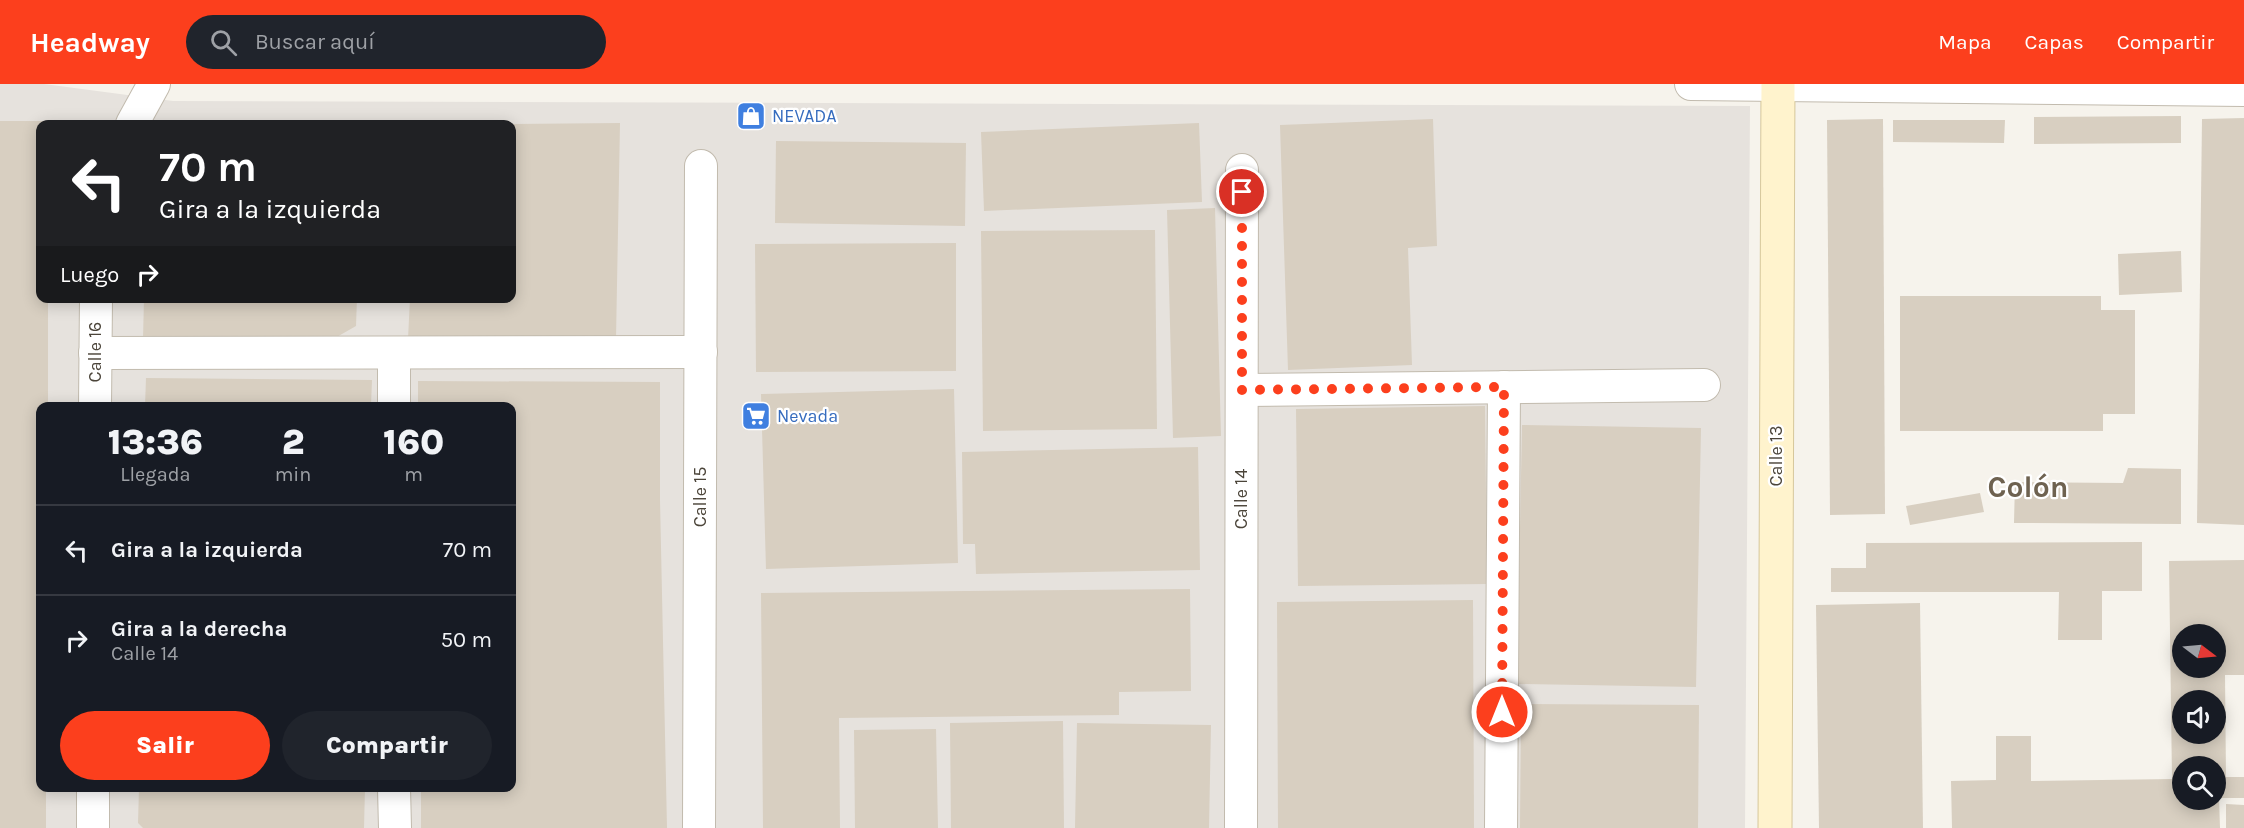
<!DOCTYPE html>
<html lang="es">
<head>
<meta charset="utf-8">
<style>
	:root { --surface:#171b24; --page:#20242c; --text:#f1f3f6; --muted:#9ea1a6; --line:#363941; --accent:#fc3f1d }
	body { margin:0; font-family:Karla,sans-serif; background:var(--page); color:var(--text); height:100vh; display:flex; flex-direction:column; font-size:22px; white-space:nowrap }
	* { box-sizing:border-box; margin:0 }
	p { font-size:20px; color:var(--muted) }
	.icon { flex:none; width:33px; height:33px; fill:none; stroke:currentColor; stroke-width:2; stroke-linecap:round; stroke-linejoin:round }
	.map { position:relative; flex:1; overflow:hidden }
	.side { position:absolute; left:36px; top:318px; width:480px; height:390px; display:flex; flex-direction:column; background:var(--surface); border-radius:12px; box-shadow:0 3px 15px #0003 }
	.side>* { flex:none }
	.guide { position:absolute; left:36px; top:36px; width:480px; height:183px; border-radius:12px; box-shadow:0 3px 15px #0003; background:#202124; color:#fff; overflow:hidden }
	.needle { width:39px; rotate:106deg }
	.tools { position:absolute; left:2172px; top:540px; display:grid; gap:12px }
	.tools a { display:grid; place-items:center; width:54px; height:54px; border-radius:50%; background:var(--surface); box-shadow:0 3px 15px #0003; font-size:30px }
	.pin { position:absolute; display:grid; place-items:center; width:51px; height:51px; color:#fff; margin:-26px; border:3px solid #fff; border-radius:50%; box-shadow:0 2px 6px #0007 }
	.me { position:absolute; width:66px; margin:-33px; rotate:0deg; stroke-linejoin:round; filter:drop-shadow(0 0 4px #0008) }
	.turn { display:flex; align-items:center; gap:21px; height:126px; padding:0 24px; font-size:27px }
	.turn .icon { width:78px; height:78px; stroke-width:2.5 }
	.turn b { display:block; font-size:42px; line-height:51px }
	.then { display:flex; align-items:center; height:57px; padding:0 24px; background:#0003; gap:12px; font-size:22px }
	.eta { display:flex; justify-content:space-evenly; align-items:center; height:102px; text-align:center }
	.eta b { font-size:36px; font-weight:800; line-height:42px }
	.button { display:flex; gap:12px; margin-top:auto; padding:12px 24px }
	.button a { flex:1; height:69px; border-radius:36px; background:var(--accent); color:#fff; font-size:24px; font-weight:800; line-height:69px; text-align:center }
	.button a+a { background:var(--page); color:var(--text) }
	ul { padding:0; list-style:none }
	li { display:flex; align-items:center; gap:18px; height:90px; padding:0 24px; border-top:2px solid var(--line) }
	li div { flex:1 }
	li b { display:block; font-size:22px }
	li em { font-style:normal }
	header { display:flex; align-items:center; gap:36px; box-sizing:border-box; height:84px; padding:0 30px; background:var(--accent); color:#fff }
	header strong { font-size:28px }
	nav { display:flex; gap:33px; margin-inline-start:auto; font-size:21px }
	.search { width:420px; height:54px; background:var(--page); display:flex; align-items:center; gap:15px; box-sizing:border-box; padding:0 21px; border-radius:33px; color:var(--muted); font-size:22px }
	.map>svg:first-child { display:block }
	.industrial { fill:#e6e2dd; fill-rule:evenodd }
	.building { fill:#d8cfc1; fill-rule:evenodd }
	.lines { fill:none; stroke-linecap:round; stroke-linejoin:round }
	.minor-casing { stroke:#c2bbae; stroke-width:34 }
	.secondary-casing { stroke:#d6c79b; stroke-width:35 }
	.minor { stroke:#fff; stroke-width:32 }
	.secondary { stroke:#fff3cd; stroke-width:33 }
	.route { stroke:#fc3f1d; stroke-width:10; stroke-dasharray:0 18 }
	.labels { text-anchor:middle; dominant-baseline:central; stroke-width:4.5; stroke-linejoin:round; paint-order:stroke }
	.shop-label { font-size:18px; fill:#366cbe; stroke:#fff; text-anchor:start }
	.street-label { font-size:18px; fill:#4b4439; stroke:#fff }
	.town-label { font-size:30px; font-weight:bold; fill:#6e6250; stroke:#fff }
</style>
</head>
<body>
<header>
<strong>Headway</strong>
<div class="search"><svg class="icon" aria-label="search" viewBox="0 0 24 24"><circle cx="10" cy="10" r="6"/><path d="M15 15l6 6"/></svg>Buscar aquí</div>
<nav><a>Mapa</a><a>Capas</a><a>Compartir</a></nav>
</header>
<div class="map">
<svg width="2244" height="744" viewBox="0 0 2244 744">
	<rect width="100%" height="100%" fill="#f6f3ec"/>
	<path class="industrial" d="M0,0H44L173,17L1750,22L1745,744H0ZM40,40H512V214H40ZM40,322H512V704H40Z"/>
	<g class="building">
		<path d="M2181,32V59L2034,60V33Z"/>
		<path d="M2244,34V441L2197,439L2202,35Z"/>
		<path d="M1433,35L1437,162L1408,164L1412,281L1288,286L1280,41Z"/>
		<path d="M1883,35L1885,430L1830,431L1827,36Z"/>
		<path d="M1893,36H2005L2004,59L1893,58Z"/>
		<path d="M0,37H49V40H40V214H48V322H40V704H46V744H0Z"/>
		<path d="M620,39L616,255H408L410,214H512V40Z"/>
		<path d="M1199,39L1202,118L984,127L981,48Z"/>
		<path d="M776,57L966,59L965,142L775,139Z"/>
		<path d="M1215,124L1221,352L1173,354L1167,126Z"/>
		<path d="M1155,146L1157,345L983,347L981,147Z"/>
		<path d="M956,159V287L756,288L755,160Z"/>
		<path d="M2181,167L2182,208L2119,211L2118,170Z"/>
		<path d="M1900,212H2101V226H2135V330H2103V347H1900Z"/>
		<path d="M144,214H357L356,242L335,254L143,255Z"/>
		<path d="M146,294L372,296L371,322H145Z"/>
		<path d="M418,297L660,298V416L667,744H421V704H512V322H418Z"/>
		<path d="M954,305L958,479L766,485L761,310Z"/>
		<path d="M1485,322L1487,500L1298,502L1296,325Z"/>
		<path d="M1522,341L1701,344L1696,603L1517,600Z"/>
		<path d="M1198,363L1200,486L976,490L975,460H963L962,368Z"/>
		<path d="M2128,384L2181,385V440L2014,439L2015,398L2123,399Z"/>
		<path d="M1980,409L1984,428L1910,441L1906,422Z"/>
		<path d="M2142,458V507H2102V556H2058L2059,508H1831V484H1866V459Z"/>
		<path d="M2244,476V591H2225L2226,693H2244V714H2219L2220,744H1952L1951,697L1996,696V652H2031V697L2172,695L2169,477ZM2182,550H2216V584H2182ZM2182,616H2216V650H2182ZM2182,682H2216V716H2182Z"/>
		<path d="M1190,505L1191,607L1119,608V631L839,634L840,744H763L761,509Z"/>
		<path d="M1473,516L1474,744H1278L1277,518Z"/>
		<path d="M1920,519L1923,744H1819L1816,521Z"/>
		<path d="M1521,620L1699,621L1698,744H1520Z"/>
		<path d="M1063,637L1064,744H951L950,639Z"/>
		<path d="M1077,639L1211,641L1209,744H1075Z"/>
		<path d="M936,645L938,744H855L854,646Z"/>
		<path d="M139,704H365L364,744H143L138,739Z"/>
		<path d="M2226,720L2244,721V744H2226Z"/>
	</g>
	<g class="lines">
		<g class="minor-casing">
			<g id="minor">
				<path d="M1691,0L2244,6"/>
				<path d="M132,40L154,0"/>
				<path d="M95,269L701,268"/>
				<path d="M394,269V322"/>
				<path d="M1242,306L1704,301"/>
				<path d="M95,322L96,214"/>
				<path d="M394,704L395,744"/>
				<path d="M93,744V704"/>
				<path d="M699,744L701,82"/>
				<path d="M1241,744L1242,86"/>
				<path d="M1501,744L1504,303"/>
			</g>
		</g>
		<g class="secondary-casing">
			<path id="secondary" d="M1775,744L1778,0"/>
		</g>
		<use href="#minor" class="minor"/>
		<use href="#secondary" class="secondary"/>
	</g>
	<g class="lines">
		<path class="route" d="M1242,108V306L1504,303L1502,628"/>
	</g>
	<defs>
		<g id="shop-square" transform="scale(1.5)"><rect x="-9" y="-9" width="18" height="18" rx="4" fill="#3f7fe0" stroke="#fff"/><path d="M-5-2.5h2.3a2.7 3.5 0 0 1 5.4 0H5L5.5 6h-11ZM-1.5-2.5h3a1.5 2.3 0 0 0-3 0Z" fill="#fff"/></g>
		<g id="supermarket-square" transform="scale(1.5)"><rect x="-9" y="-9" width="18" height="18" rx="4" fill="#3f7fe0" stroke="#fff"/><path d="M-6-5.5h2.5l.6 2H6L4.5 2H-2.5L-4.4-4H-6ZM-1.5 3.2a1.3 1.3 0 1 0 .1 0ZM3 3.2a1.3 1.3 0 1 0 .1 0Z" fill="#fff"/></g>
	</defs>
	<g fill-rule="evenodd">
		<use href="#shop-square" x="751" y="32"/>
		<use href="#supermarket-square" x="756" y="332"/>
	</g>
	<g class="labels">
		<g class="shop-label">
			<text x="772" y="32">NEVADA</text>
			<text x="777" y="332">Nevada</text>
		</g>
		<g class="street-label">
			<text transform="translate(95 268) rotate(-90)">Calle 16</text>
			<text transform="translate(1776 372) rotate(-90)">Calle 13</text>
			<text transform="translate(700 413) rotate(-90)">Calle 15</text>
			<text transform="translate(1241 415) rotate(-90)">Calle 14</text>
		</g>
		<g class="town-label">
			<text x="2028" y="403">Colón</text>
		</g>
	</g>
</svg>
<div class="tools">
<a><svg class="needle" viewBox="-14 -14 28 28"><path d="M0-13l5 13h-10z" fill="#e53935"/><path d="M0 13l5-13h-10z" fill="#9ea1a6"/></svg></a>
<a><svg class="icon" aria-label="sound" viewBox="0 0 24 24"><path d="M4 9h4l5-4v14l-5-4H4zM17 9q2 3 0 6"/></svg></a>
<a><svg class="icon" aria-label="search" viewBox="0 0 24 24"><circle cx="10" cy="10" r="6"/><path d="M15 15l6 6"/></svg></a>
</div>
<div class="pin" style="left:1242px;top:108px;background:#d93025"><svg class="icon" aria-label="arrive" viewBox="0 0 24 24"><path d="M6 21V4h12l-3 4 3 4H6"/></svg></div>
<svg class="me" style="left:1502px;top:628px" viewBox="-20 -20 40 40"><circle r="17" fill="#fc3f1d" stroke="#fff" stroke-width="3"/><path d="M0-11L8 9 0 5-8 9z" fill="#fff"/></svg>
<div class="guide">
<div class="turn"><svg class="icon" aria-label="left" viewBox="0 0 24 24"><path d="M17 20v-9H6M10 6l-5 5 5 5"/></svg><div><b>70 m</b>Gira a la izquierda</div></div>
<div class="then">Luego<svg class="icon" aria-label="right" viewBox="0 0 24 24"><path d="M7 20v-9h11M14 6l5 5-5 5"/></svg></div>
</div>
<section class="side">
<div class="eta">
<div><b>13:36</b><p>Llegada</p></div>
<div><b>2</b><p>min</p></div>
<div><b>160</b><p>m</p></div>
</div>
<ul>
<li><svg class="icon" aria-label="left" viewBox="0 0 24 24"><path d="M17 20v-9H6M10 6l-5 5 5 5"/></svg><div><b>Gira a la izquierda</b></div><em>70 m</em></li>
<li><svg class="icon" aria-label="right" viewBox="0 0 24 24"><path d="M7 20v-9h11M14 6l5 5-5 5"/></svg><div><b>Gira a la derecha</b><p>Calle 14</p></div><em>50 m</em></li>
</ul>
<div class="button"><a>Salir</a><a>Compartir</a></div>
</section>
</div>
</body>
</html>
